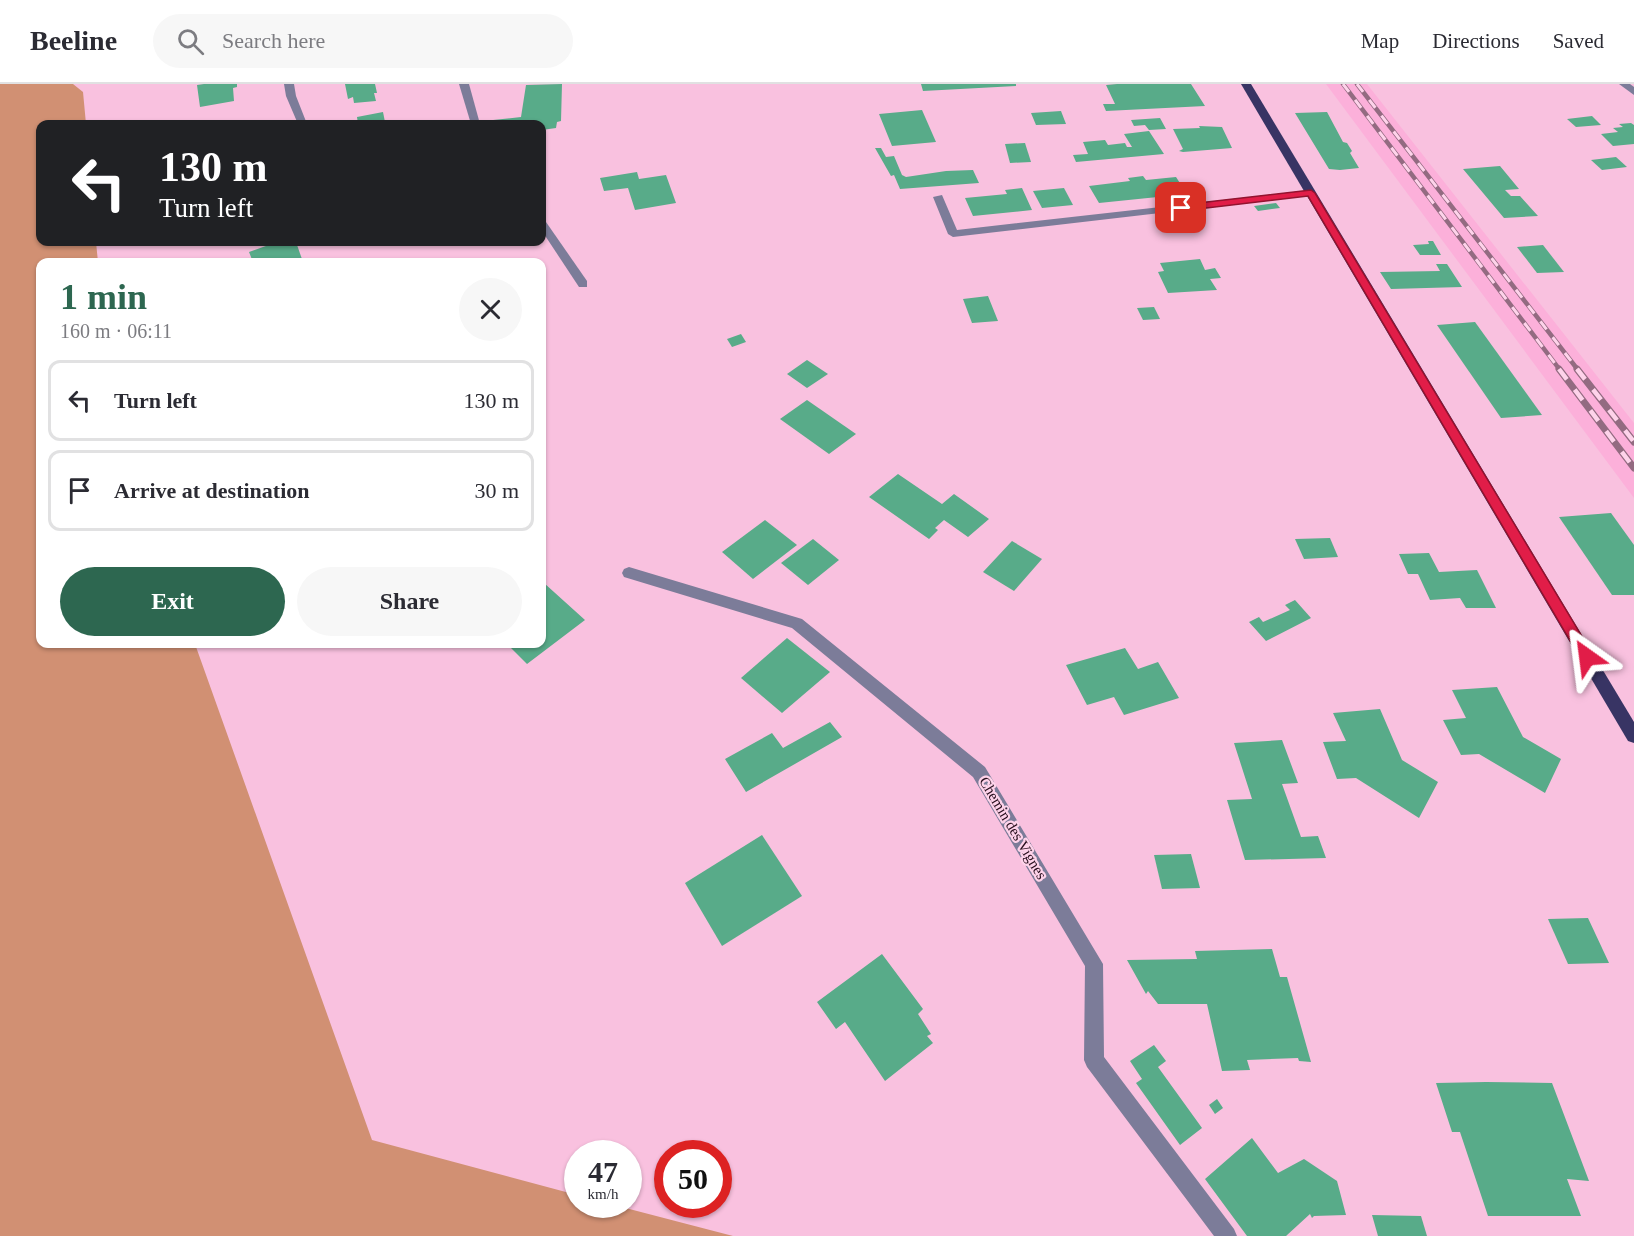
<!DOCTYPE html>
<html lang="en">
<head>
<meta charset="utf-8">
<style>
	:root { --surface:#fff; --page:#f7f7f7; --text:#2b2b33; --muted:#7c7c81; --line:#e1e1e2; --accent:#2d6750 }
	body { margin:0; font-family:"Times New Roman",serif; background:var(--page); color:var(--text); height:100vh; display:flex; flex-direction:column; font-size:22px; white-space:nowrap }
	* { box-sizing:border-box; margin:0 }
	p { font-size:20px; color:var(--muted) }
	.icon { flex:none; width:33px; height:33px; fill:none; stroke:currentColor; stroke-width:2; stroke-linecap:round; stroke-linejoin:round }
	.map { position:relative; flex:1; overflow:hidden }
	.side { position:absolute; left:36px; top:174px; width:510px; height:390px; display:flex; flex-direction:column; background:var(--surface); border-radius:12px; box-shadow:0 2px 4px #0004 }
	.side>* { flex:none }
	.banner { position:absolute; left:36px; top:36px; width:510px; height:126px; border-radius:12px; box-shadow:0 2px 4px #0004; background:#202124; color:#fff; overflow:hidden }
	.speed { position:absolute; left:564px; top:1056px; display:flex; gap:12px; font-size:30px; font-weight:700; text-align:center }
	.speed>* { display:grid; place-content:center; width:78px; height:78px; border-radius:50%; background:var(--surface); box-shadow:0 2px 4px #0004; line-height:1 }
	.speed small { font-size:15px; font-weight:400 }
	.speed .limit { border:9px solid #d22; background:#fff; color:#111 }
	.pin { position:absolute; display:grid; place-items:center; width:51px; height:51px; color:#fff; margin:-26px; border-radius:12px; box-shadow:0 3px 9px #0006 }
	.me { position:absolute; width:66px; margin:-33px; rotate:329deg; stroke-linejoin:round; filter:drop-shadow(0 0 4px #0008) }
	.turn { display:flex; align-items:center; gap:21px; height:126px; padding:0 24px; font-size:27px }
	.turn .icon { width:78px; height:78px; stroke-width:2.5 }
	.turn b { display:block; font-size:42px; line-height:51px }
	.round { display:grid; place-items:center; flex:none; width:63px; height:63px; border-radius:32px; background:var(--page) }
	.summary { display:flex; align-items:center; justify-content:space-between; height:102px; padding:0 24px }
	h1 { font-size:36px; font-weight:600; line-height:45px; color:var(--accent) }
	.cta { display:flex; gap:12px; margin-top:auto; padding:12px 24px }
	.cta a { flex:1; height:69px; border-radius:36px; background:var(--accent); color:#fff; font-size:24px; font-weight:600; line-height:69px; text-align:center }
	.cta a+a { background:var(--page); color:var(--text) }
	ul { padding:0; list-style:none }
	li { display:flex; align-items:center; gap:18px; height:81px; margin:0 12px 9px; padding:0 12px; border:3px solid var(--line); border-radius:12px }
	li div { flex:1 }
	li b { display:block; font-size:22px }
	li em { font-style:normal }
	header { display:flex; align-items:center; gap:36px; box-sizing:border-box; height:84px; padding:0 30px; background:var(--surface); border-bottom:2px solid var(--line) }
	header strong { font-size:28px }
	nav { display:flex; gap:33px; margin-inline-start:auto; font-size:21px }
	.search { width:420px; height:54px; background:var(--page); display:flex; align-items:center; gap:15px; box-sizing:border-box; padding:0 21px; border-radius:33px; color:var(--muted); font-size:22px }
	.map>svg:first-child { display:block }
	.built { fill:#fcb0da }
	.green { fill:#d19073 }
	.building { fill:#58ab89 }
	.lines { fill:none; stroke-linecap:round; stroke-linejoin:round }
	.minor { fill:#7c7c99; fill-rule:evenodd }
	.major { fill:#383464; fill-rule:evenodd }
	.rail-far1-casing { stroke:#936b81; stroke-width:4.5 }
	.rail-casing { stroke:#936b81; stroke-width:7 }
	.rail-far1 { stroke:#fed3ea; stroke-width:3; stroke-dasharray:10; stroke-linecap:butt }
	.rail { stroke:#fed3ea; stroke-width:4.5; stroke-dasharray:13; stroke-linecap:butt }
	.route { fill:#e11d48; stroke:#92132f; stroke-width:1.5 }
	.labels { text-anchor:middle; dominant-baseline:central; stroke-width:4.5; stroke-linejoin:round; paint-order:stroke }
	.street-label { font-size:15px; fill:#240c1a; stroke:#fed3ea }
</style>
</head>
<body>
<header>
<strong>Beeline</strong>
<div class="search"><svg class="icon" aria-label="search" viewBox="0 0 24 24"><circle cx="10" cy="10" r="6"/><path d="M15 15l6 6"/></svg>Search here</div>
<nav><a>Map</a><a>Directions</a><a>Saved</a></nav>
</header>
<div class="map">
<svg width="1634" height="1152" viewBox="0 0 1634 1152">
	<rect width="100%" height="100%" fill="#f9c1df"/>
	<path class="built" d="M1326,0H1367L1634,339V414Z"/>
	<path class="green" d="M0,0H73L83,8L86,40H40V158H96L98,178H40V560H195L372,1056L577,1111L578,1120L614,1121L733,1152H0Z"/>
	<g class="building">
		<path d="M204,0H237V3L233,4L234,17L200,23L197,1Z"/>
		<path d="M345,0H375L377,9H374L376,17L354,19L353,13L348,15Z"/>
		<path d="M562,0L561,37L557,38L556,44L542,46V40H493V36L521,33L526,1Z"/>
		<path d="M921,0H1016V2L923,7Z"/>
		<path d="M1117,0H1191L1205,22L1106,27L1103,20H1115L1106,1Z"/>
		<path d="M922,26L936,58L892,62L879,30Z"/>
		<path d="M1061,27L1066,40L1036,41L1031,29Z"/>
		<path d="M383,28L385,38L358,40L357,33Z"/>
		<path d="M1327,28L1343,58L1347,59L1352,67L1350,69L1359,84L1340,86L1329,85L1295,29Z"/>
		<path d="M1592,32L1601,41L1576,43L1567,35Z"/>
		<path d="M1160,34L1166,45L1149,46L1145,41L1134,42L1131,36Z"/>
		<path d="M1631,39L1634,41V60L1613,62L1601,50L1618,48L1613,44L1623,43L1619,40Z"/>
		<path d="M1199,42L1222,43L1232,64L1183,68L1179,67L1183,65L1173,45L1200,44Z"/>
		<path d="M1149,47L1164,70L1076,78L1073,71L1088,70L1083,58L1105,56L1108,61L1125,59L1127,63H1132L1124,50Z"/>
		<path d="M1025,59L1031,78L1010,79L1005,60Z"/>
		<path d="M875,64H881L886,73L894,72L902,91L906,93L946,87L973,86L979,99L900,105L894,91L891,92Z"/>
		<path d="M1616,73L1627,83L1602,86L1591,76Z"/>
		<path d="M1500,82L1519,105L1505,106L1511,112H1520L1538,132L1504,134L1463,85Z"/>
		<path d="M637,88L639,95L666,91L676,119L635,126L628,104L604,107L600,94Z"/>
		<path d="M1143,92L1146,96L1176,93L1187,110L1099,119L1089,102L1130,97L1128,94Z"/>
		<path d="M1022,104L1032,126L973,132L965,114L1007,110L1005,106Z"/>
		<path d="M1064,104L1073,121L1042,124L1033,107Z"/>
		<path d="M1276,119L1280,124L1258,127L1254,122Z"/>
		<path d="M1428,157H1433L1441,171H1420L1413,161L1429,160Z"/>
		<path d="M277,158H296L303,178H253L249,168Z"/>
		<path d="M1543,161L1564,188L1537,189L1517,163Z"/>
		<path d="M1200,175L1205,186L1215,184L1221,194L1210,195L1217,206L1168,209L1158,188L1164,187L1160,179Z"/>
		<path d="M1436,180H1447L1462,203L1391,205L1380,188L1440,187Z"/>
		<path d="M988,212L998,237L972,239L963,215Z"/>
		<path d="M1154,223L1160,235L1143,236L1137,224Z"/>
		<path d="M1475,238L1542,331L1501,334L1437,241Z"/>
		<path d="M741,250L746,258L732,263L727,255Z"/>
		<path d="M807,276L828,290L807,304L787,290Z"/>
		<path d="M807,316L856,350L829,370L780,335Z"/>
		<path d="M898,390L942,420L954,410L989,435L968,453L944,436L935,444L938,446L929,455L869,413Z"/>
		<path d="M1611,429L1634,461V511H1612L1559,433Z"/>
		<path d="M765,436L797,461L753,495L722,468Z"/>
		<path d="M1330,454L1338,473L1304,475L1295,455Z"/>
		<path d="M813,455L839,476L808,501L781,479Z"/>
		<path d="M1012,457L1042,475L1014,507L983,488Z"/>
		<path d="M1429,469L1439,488L1477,486L1496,524H1466L1460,514L1430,516L1418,490H1408L1399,470Z"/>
		<path d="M544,499L585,536L527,580L507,560H542V501Z"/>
		<path d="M1295,516L1311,534L1266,557L1249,538L1259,533L1263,538L1290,526L1285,521Z"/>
		<path d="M787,554L830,588L782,629L741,594Z"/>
		<path d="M1125,564L1138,585L1158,578L1179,614L1124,631L1114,613L1087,621L1066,581Z"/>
		<path d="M1497,603L1523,653L1561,675L1545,709L1479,670L1461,671L1443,636L1466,634L1452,606Z"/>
		<path d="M1380,625L1402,676L1438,698L1419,734L1356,694L1337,695L1323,658L1346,657L1333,629Z"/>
		<path d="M830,638L842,653L746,708L725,675L772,649L783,664Z"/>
		<path d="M1282,656L1298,699L1282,700L1301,753L1318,752L1326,774L1245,776L1227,716L1252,715L1234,659Z"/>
		<path d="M762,751L802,812L722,862L685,799Z"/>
		<path d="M1191,770L1200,804L1162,805L1154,771Z"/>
		<path d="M1588,834L1609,879L1568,880L1548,835Z"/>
		<path d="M1272,865L1280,893H1287L1311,978L1299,977L1298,974L1247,976L1250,986L1222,987L1207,920H1158L1148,907L1146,910L1127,876L1197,875L1195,867Z"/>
		<path d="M882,870L923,925L918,930L931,950L927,952L933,959L885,997L845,938L836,945L817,918Z"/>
		<path d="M1154,961L1166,977L1158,983L1202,1044L1180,1061L1136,999L1142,995L1130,977Z"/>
		<path d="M1486,998L1552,999L1589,1097L1567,1095L1581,1132H1488L1460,1048H1452L1436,999Z"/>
		<path d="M1217,1015L1223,1024L1215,1030L1209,1021Z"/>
		<path d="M1252,1054L1278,1089L1304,1075L1337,1097L1346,1131L1314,1132L1312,1134L1310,1130L1286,1152H1247L1205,1095Z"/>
		<path d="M1372,1131L1421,1132L1427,1152H1378Z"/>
	</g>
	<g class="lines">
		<g class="minor">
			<path d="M284,0H294L296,12L307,40H298L286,12Z"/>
			<path d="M459,0H469L480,40H471Z"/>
			<path d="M1619,0H1630L1634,3V11Z"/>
			<path d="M1311,106L1316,109L1315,111L953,153L948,150L933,113L942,111L957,146Z"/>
			<path d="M542,137L546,138L587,197V203H579L542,147Z"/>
			<path d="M629,483L802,535L985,683L1103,880L1104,973L1234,1145L1237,1152H1214L1087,983L1084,976L1085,882L973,693L792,544L624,493L622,489L624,485Z"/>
		</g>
		<path class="major" d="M1241,0H1251L1634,638V659L1628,657Z"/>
		<g class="rail-far1-casing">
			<g id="rail-far1">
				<path d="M1343,0L1560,286"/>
				<path d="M1357,0L1578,286"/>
			</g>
		</g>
		<g class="rail-casing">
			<g id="rail">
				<path d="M1559,285L1634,384"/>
				<path d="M1577,285L1634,358"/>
			</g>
		</g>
		<use href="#rail-far1" class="rail-far1"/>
		<use href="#rail" class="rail"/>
	</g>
	<path class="route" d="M1311,106L1315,109L1592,569L1594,573L1592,577H1582L1308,112L1181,127L1176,124L1181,121Z"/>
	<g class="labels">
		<g class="street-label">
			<text transform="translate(1013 744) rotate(59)">Chemin des Vignes</text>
		</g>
	</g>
</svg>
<div class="speed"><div>47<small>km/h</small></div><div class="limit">50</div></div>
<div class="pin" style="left:1181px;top:124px;background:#d93025"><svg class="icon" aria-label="arrive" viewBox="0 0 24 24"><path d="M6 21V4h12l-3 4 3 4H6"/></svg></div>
<svg class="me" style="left:1587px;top:573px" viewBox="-20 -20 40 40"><path d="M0-17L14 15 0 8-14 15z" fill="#e11d48" stroke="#fff" stroke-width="4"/></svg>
<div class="banner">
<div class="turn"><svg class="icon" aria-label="left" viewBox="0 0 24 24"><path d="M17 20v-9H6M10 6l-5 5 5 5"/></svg><div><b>130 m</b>Turn left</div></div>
</div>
<section class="side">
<div class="summary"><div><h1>1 min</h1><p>160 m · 06:11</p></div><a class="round"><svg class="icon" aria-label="close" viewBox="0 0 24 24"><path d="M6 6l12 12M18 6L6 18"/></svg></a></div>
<ul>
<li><svg class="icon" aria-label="left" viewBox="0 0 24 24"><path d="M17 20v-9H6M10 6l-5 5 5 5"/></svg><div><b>Turn left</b></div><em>130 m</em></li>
<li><svg class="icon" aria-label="arrive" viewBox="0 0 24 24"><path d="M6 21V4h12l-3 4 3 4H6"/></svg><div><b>Arrive at destination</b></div><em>30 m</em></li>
</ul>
<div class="cta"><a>Exit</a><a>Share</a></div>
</section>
</div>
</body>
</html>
